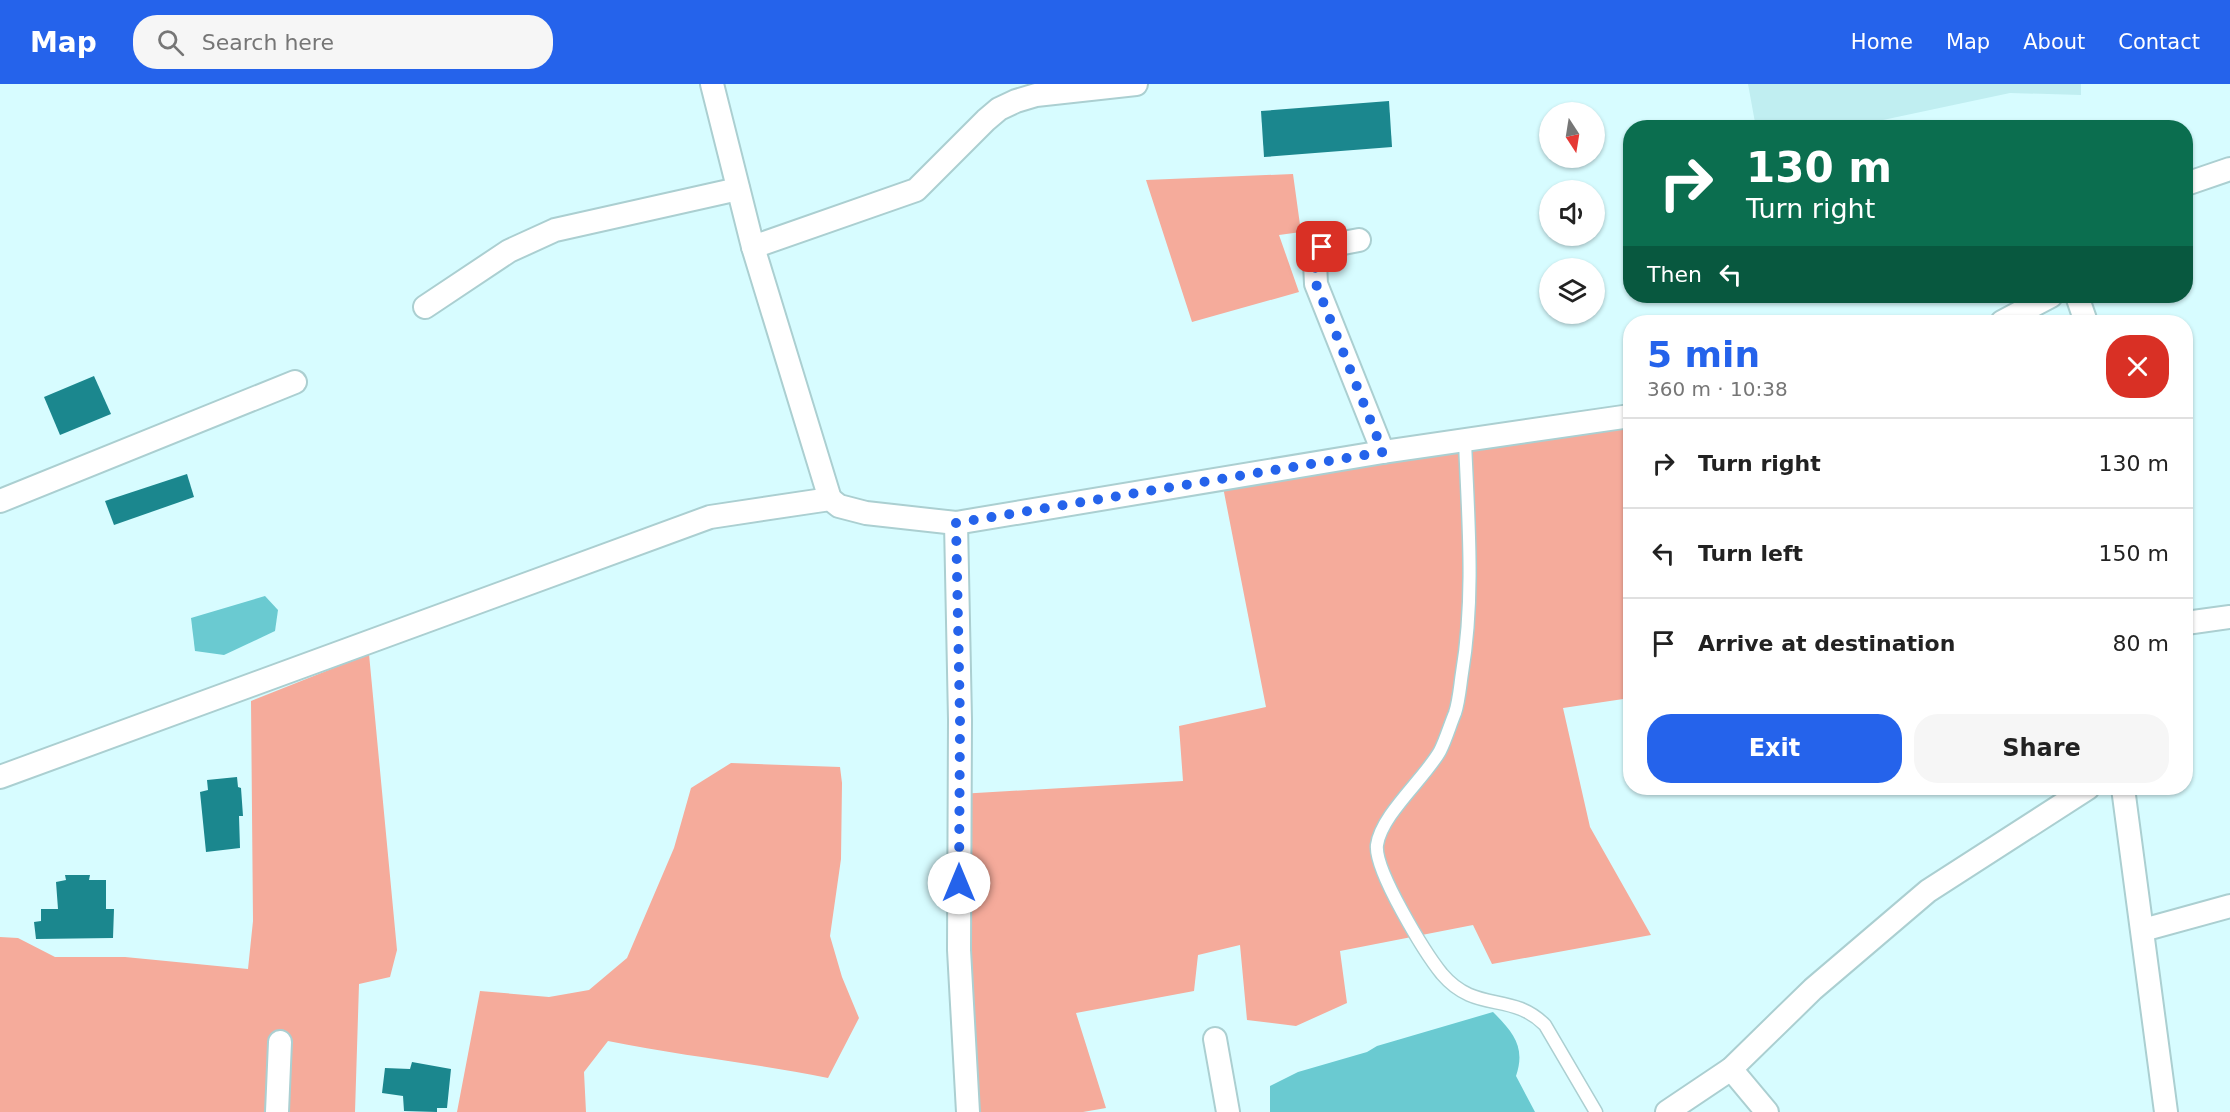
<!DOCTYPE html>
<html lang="en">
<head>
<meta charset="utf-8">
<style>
	:root { --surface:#fff; --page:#f6f6f6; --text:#222; --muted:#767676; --line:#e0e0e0; --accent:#2563eb }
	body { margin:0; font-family:"DejaVu Sans",sans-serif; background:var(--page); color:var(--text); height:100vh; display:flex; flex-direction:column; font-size:22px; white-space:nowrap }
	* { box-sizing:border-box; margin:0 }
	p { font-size:20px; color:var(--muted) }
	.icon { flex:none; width:33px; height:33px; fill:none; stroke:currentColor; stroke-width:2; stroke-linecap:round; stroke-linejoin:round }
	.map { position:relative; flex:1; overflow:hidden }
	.details { position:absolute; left:1623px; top:231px; width:570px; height:480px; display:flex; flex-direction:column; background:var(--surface); border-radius:24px; box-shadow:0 2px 4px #0004 }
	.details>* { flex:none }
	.guide { position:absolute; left:1623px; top:36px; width:570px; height:183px; border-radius:24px; box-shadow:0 2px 4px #0004; background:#0b6e4f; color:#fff; overflow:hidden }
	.needle { width:39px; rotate:168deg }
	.fabs { position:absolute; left:1539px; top:18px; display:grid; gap:12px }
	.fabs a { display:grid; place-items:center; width:66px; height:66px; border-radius:50%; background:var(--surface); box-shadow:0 2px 4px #0004; font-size:30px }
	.pin { position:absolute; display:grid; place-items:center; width:51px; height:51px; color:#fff; margin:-26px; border-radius:12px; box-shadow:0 3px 9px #0006 }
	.me { position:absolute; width:66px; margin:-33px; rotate:0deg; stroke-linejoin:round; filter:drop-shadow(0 0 4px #0008) }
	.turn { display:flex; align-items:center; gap:21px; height:126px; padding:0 24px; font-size:27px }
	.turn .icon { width:78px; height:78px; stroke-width:2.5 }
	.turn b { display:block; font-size:42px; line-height:51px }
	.then { display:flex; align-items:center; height:57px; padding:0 24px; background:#0003; gap:12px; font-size:22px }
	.round { display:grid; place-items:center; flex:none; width:63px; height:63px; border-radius:24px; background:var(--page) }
	.overview { display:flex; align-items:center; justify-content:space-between; height:102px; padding:0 24px }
	h1 { font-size:36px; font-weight:600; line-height:45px; color:var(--accent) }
	.action { display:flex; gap:12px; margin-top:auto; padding:12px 24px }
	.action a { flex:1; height:69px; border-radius:24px; background:var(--accent); color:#fff; font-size:24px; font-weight:600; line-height:69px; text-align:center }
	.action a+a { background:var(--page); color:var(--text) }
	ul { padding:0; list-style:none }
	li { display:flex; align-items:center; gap:18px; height:90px; padding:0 24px; border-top:2px solid var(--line) }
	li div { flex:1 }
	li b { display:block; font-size:22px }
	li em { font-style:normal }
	header { display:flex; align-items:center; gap:36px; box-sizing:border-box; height:84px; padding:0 30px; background:var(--accent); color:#fff }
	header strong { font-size:28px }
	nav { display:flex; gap:33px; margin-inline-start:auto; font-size:21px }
	.search { width:420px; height:54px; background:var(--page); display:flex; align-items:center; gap:15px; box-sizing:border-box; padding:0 21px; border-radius:24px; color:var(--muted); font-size:22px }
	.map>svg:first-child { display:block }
	.built { fill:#c0eef1 }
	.forest { fill:#f5ab9b }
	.water { fill:#6acad1 }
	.building { fill:#1b878e }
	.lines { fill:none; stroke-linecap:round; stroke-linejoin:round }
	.service-casing { stroke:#abcfd1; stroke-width:15 }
	.minor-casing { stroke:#abcfd1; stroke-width:26 }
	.service { stroke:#fff; stroke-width:12 }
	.minor { stroke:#fff; stroke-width:22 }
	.route { stroke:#2563eb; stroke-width:10; stroke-dasharray:0 18 }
</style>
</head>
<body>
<header>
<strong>Map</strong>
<div class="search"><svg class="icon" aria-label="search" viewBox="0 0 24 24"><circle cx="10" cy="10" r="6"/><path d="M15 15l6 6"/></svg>Search here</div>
<nav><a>Home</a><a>Map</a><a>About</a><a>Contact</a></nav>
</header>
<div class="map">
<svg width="2230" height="1028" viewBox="0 0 2230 1028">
	<rect width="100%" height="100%" fill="#d7fcff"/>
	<path class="built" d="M1748,0H2081V11L2010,9L1850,43L1756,44Z"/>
	<g class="forest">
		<path d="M1293,90L1301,148L1279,151L1299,208L1192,238L1146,96Z"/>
		<path d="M1630,341V614L1563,624L1590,743L1651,851L1492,880L1473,841L1340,867L1347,919L1296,942L1247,936L1240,861L1198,871L1194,907L1076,929L1106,1024L1083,1028H968L959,710L1183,697L1179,642L1266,623L1223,403Z"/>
		<path d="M369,570L397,866L390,893L359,900L355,1028H0V853L18,854L55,873H125L248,885L253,837L251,617Z"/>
		<path d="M731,679L840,683L842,699L841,775L830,852L842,893L859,934L828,994C755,979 681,972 608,957L584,988L586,1028H457L480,907L549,913L589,906L627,874L674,764L691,704Z"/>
	</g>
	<g class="water">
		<path d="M265,512L278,526L275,547L224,571L195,567L191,534Z"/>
		<path d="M1493,928C1513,948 1526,963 1516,992L1535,1028H1270V1002L1298,988L1367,968L1377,962Z"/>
	</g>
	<g class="building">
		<path d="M1389,17L1392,63L1264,73L1261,27Z"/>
		<path d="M94,292L111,330L60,351L44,313Z"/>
		<path d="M187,390L194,413L114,441L105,417Z"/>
		<path d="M237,693L238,703L241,704L243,732H239L240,764L206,768L200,708L208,706L207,696Z"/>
		<path d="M65,791H90L89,796H106V825H114L113,854L36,855L34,838L41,837V825H58L56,798L66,796Z"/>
		<path d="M412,978L451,985L447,1024H437V1028L404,1027L403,1012L382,1009L385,984L410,985Z"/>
	</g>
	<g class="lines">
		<g class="service-casing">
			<path id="service" d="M1465,357C1468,434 1475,512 1462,589C1460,602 1459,617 1455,629C1450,641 1446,655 1440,667C1425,694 1381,731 1377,761C1374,786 1425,869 1442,890C1476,930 1511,907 1545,941L1596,1028"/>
		</g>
		<g class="minor-casing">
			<g id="minor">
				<path d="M712,0L753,163L830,415"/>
				<path d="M2186,100L2230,85"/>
				<path d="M1359,156L1322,163L1315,178L1316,200L1383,368"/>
				<path d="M753,163L916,106L986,36L999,25L1016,17L1036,11L1136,0"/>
				<path d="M2077,212L2086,238"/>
				<path d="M425,223L509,167L555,146L738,105"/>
				<path d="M2002,238L2051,212"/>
				<path d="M0,417L295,298"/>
				<path d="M956,439L960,636L959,866L968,1028"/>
				<path d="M2186,539L2230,533"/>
				<path d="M0,693L710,433L830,415L839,422L866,429L956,439L1383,368L1630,332"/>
				<path d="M2123,704L2166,1028"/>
				<path d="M2143,846L2230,822"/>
				<path d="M1215,955L1228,1028"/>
				<path d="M1731,985L1767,1028"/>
				<path d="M277,1028L280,958"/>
				<path d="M1667,1028L1731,985L1813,905L1928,807L2088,704"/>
			</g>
		</g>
		<use href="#service" class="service"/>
		<use href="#minor" class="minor"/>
	</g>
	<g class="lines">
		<path class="route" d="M959,799L960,636L956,439L1383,368L1316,200L1315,178L1322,163"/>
	</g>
</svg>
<div class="fabs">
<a><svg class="needle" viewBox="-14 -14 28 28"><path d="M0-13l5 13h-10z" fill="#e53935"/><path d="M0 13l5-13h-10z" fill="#767676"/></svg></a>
<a><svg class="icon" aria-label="sound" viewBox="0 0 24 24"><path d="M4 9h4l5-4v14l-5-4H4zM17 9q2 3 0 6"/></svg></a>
<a><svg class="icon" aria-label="layers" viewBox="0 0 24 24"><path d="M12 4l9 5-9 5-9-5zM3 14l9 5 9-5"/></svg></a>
</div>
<div class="pin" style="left:1322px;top:163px;background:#d93025"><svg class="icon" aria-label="arrive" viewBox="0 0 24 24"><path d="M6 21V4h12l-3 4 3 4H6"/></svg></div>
<svg class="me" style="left:959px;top:799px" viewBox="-20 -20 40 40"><circle r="19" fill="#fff"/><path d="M0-13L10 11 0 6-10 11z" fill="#2563eb"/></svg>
<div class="guide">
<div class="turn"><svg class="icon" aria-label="right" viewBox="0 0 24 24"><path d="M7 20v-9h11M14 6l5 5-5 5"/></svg><div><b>130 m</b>Turn right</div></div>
<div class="then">Then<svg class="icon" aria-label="left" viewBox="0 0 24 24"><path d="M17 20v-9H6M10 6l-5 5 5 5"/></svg></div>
</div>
<section class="details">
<div class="overview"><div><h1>5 min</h1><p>360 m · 10:38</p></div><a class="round" style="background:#d93025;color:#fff"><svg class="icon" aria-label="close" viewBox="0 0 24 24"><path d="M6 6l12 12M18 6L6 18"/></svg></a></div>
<ul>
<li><svg class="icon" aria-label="right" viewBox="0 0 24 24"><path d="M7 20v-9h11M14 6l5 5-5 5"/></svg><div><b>Turn right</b></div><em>130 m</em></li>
<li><svg class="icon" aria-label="left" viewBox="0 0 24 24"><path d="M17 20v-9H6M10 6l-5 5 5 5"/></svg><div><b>Turn left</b></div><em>150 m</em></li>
<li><svg class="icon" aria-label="arrive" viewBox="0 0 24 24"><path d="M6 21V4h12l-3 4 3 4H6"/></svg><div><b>Arrive at destination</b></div><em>80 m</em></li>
</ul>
<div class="action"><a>Exit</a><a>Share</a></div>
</section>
</div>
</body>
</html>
